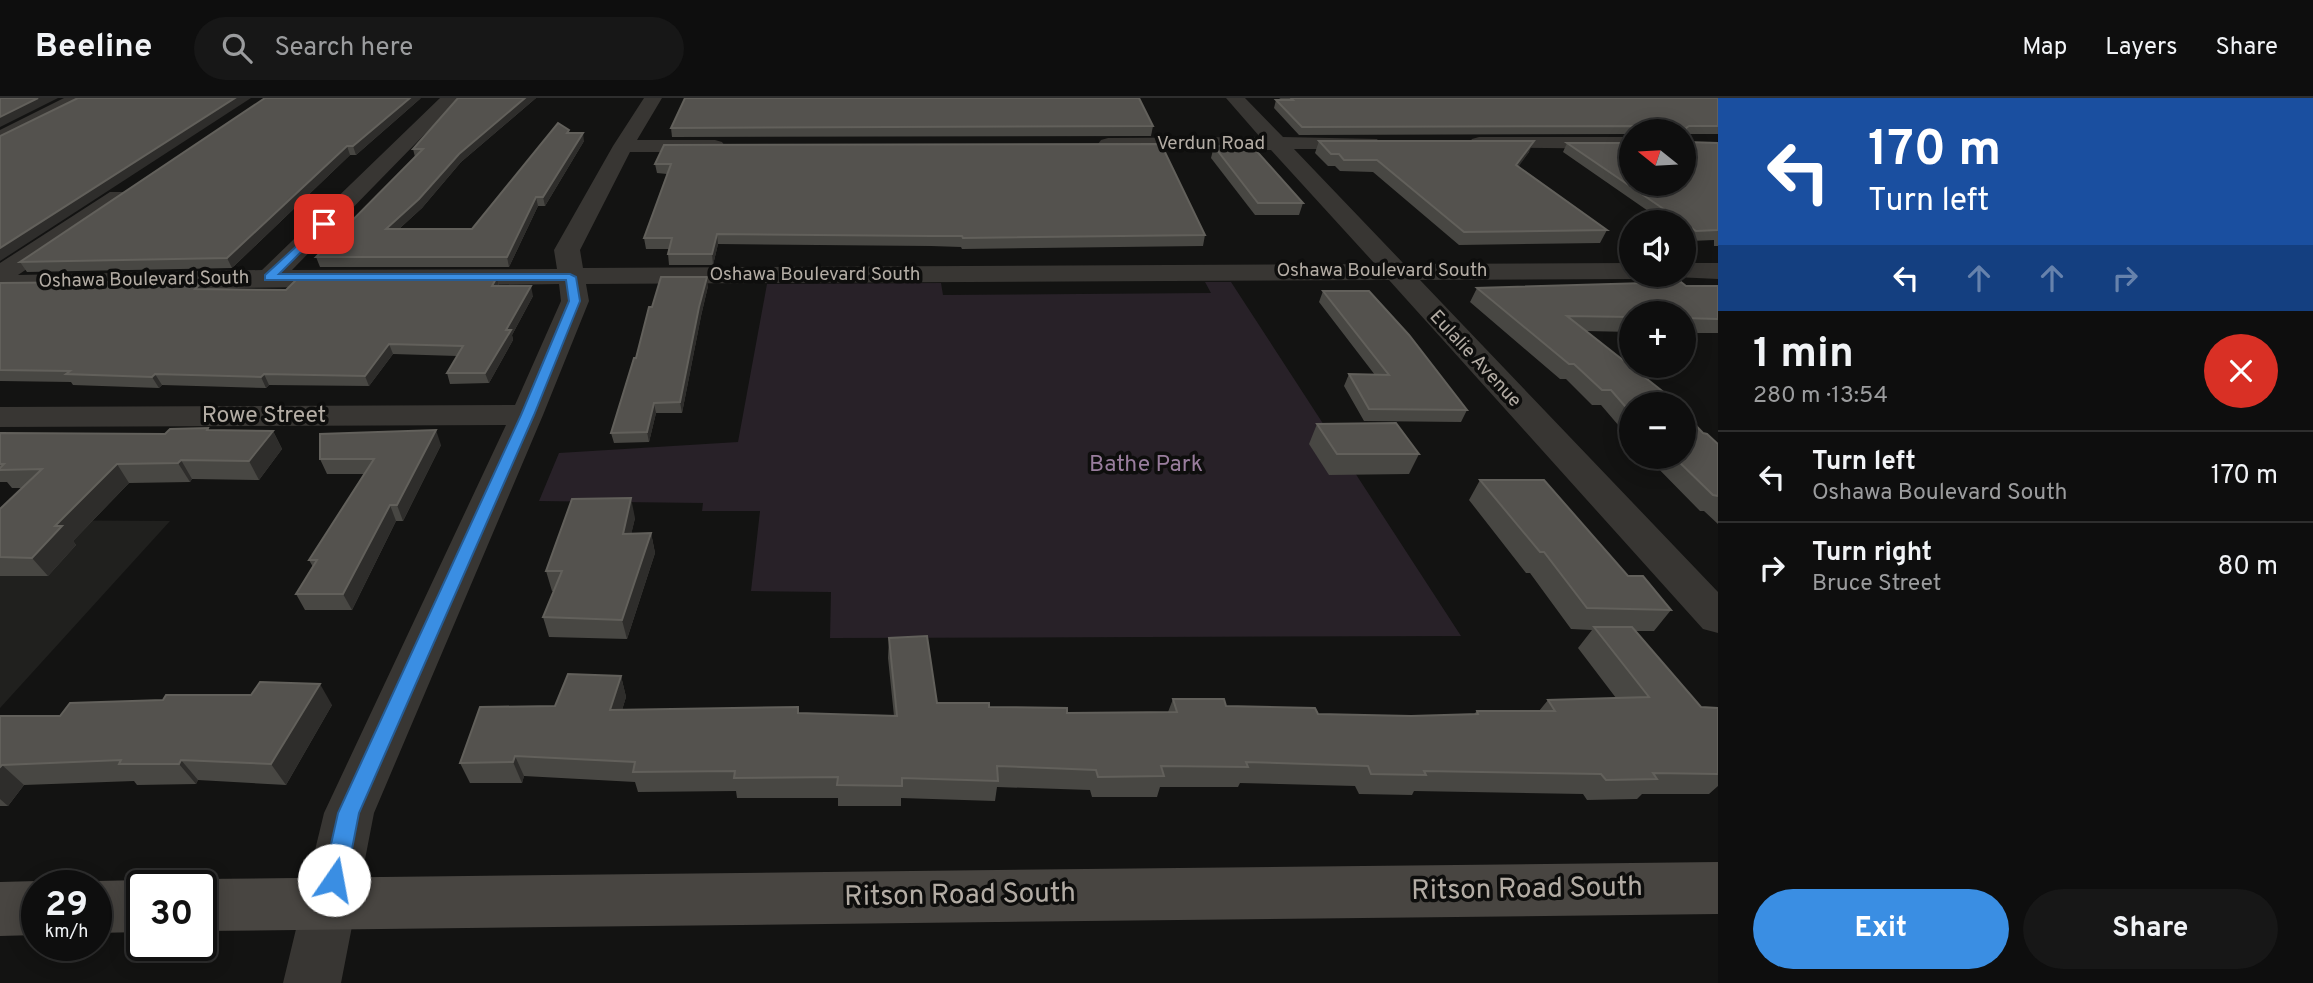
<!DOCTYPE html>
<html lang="en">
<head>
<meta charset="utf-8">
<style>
	:root { --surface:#0e0e0e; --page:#171717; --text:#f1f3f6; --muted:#9b9c9e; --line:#2e2e2e; --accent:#3a8ee3 }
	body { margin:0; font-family:Overpass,sans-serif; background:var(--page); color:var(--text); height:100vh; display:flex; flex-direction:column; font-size:26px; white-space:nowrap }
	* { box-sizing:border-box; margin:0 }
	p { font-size:23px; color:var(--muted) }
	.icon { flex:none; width:38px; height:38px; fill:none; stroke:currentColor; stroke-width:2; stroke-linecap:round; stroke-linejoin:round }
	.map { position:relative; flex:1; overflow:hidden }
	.panel { display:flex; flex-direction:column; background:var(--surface); width:595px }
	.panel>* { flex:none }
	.top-card { background:#1a4fa0; color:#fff; overflow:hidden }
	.needle { width:46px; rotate:288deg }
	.controls { position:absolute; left:1619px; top:21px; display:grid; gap:14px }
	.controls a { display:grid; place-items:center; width:77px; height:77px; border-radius:50%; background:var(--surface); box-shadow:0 4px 18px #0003,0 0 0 2px var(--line); font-size:35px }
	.speed { position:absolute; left:21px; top:772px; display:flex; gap:14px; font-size:35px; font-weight:700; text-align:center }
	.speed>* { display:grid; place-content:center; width:91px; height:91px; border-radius:50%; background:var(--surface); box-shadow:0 4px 18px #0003,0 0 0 2px var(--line); line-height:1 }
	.speed small { font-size:18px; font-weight:400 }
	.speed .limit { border:4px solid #111; border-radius:10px; background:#fff; color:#111 }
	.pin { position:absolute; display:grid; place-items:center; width:60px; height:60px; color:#fff; margin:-30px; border-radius:14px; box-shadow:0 4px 10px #0006 }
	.me { position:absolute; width:77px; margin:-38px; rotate:12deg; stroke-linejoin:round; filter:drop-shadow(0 0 5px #0008) }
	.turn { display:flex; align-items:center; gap:24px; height:147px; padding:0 35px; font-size:32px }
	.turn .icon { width:91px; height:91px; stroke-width:2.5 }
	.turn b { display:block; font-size:49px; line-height:60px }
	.lanes { display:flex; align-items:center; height:66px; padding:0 35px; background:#0003; justify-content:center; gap:35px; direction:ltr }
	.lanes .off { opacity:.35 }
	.round { display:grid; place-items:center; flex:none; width:74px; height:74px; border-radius:37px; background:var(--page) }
	.summary { display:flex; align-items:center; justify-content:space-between; height:119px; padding:0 35px }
	h1 { font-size:42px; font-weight:700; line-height:52px }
	.button { display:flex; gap:14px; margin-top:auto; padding:14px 35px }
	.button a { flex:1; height:80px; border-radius:42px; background:var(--accent); color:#fff; font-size:28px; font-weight:700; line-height:80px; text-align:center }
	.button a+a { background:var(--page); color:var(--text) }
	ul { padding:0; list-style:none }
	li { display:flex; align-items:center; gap:21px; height:91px; padding:0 35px; border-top:2px solid var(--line) }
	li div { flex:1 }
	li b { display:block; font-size:26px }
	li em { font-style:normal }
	header { display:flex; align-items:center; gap:42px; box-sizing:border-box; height:98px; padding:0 35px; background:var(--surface); border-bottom:2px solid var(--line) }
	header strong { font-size:33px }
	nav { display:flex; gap:38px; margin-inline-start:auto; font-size:24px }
	.search { width:490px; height:63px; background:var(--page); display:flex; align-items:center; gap:18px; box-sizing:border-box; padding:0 24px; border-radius:38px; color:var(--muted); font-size:26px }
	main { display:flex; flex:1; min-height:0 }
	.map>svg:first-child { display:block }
	.built { fill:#20201e }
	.green { fill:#282128 }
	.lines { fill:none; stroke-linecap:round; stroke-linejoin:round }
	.street { fill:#383633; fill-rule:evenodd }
	.secondary { fill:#484541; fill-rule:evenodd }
	.wall { fill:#484743 }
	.shaded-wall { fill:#2e2d2b }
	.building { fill:#54524e; stroke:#62605b; stroke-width:2 }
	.route { fill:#3a8ee3; stroke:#265c94; stroke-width:2 }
	.labels { text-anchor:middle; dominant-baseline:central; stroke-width:7; stroke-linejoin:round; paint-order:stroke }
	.far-street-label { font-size:19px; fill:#b3aca4; stroke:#0e0e0d }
	.street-label { font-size:23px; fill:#b3aca4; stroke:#0e0e0d }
	.park-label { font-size:23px; fill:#997d9d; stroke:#0e0e0d }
	.near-street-label { font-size:28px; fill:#b3aca4; stroke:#0e0e0d }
</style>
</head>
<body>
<header>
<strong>Beeline</strong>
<div class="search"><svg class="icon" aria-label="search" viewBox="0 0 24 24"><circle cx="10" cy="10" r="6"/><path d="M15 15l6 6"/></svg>Search here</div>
<nav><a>Map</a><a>Layers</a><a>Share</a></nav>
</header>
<main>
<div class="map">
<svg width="1718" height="885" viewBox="0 0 1718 885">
	<rect width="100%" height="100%" fill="#131312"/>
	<path class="built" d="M0,422L170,423L0,610Z"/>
	<path class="green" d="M1205,184H1231L1461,538L830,540L831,494L751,493L760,413H702L703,405L539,403L559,355L738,344L767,186L941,185L943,197L1211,195Z"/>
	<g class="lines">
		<g class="street">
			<path d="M64,0H87L84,4L0,46V32Z"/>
			<path d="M440,0H460L292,172L557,171L554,152L613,48L644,0H662L637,42H715L722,44L725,48L722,52L715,54H630L580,152L583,170L1375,166L1271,52H1108L1101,50L1098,46L1101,42L1108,40L1260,39L1226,0H1245L1283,39L1377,41L1380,45L1377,49L1370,51H1294L1404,166L1631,165V177H1642L1631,181L1420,182L1718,494V535L1703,531L1389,182L586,186L589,203L543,317L374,715L341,885H283L324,715L506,327L0,329V309L515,307L561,203L559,186L0,193V165L110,94H126L129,99L126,104L18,177L262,172Z"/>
			<path d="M1479,39H1631V51L1472,49L1469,45L1472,41Z"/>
			<path d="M1684,165H1718V181L1675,179L1673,177H1684Z"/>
		</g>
		<g class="secondary">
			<path d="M1718,764V816L201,833V788H184L201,781Z"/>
			<path d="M142,782L157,788H142V834L96,835V788H84L96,783Z"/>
			<path d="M37,783L47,788H37V837L0,838V784Z"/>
		</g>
	</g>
	<g class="wall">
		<path d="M421,0L356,57H350L232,170L27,174L20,164Z"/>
		<path d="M458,0H536L461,64L422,110L399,131H472L569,35L584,43L545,108H538L509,169H320L316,159L415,59L413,51Z"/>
		<path d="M1279,0H1718V36H1687V44L1718,45V148H1714V142L1690,143L1684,138V124H1664L1563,54L1567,45L1631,86L1684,33H1631V36L1299,37L1274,10L1276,2H1282Z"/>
		<path d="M1153,28L1151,38L672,39L671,30Z"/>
		<path d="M1319,43L1529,54L1518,68L1607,132L1600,145L1459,147L1373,74L1340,73L1335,68H1328L1315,55Z"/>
		<path d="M664,47L1205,137L1203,148L962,151L961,149L931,148L718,146L713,167H669L668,156L669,151H646L644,140L667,76L657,75L655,66Z"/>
		<path d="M1214,48L1303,105L1299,117H1255L1211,60Z"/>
		<path d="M497,179L499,188L533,198L512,237L513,242L489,285L450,286L447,275L457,258L393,256L369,288L269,287L266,290L162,287L159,290L73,287L71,284L0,283V185L286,192Z"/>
		<path d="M708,188L701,218L682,315H656L649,344L614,345L611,335L652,209Z"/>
		<path d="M1718,188V235H1684V215H1631V234L1586,233L1631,306V342L1601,307H1592L1566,281H1560L1470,204L1477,190Z"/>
		<path d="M1323,193L1467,312L1461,324L1364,323L1344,288L1349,276L1375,277L1319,204Z"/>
		<path d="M1317,326L1419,356L1409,376L1329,377L1309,346Z"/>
		<path d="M208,330L209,332L273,333L282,351L259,382L192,381L190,384L129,385L73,443L76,447L48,478H0V411L22,390H12L7,384H0V335L165,336Z"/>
		<path d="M1703,335L1718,346V426L1704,413H1700L1647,359H1684Z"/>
		<path d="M441,347L403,423H396L352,512H305L296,496L313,469L309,462L364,376H327L320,361Z"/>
		<path d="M1480,382L1628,478L1671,512L1654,533H1636L1701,609L1718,610V688L1709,696H1642L1637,701L1587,702L1583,696L1414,693L1412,697L1359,696L1355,688L1240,685L1238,689H1160L1157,699H1092L1090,692L997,689L995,703L901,700V708H838V700H737L736,693L638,694L635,684L524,678L522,685H470L460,665L555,608L621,578L626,599L622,612L798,615L894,618L888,560L889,540L937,605L1067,615L1168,614L1173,601L1226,608L1318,616L1411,618L1474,616L1477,613H1539L1548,602L1616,600L1578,550L1592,532L1571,531L1530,475H1526L1469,402Z"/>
		<path d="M635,420L631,436L651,435L655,455L627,541L549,539L543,519L554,493H552L546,473Z"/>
		<path d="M332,607L286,687L198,682L196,686L137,687L134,683L24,687L8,708H0V618H60Z"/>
	</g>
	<g class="shaded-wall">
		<path d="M38,0H58L0,29V19Z"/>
		<path d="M235,0H251L0,163V150Z"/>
		<path d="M410,0H421L356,57L353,48Z"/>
		<path d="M525,0H536L461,64L422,110L389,140L386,131L459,56Z"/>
		<path d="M583,35L584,43L545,108L543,99Z"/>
		<path d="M1534,43L1529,54L1511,79L1516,67Z"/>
		<path d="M347,48L350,57L232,170L227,160Z"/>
		<path d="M536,99L538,108L509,169L507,159Z"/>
		<path d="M717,136L718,146L713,167L712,156Z"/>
		<path d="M497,179L499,189L492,188Z"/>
		<path d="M707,179L708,188L701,218L682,315L680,304L699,209Z"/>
		<path d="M203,183L208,193L195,191Z"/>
		<path d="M531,188L533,198L512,237L513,242L489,285L485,275L506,232Z"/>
		<path d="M389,246L393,256L369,288L365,278Z"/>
		<path d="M155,276L162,287L159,290L152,279Z"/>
		<path d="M264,276L269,287L266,290L261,279Z"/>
		<path d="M654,305L656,315L649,344L647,334Z"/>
		<path d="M436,332L441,347L403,423L397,407Z"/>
		<path d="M273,333L282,351L259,382L249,363Z"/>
		<path d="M181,362L192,381L190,384L178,365Z"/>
		<path d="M117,366L129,385L73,443L76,447L48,478L32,460L55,428Z"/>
		<path d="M631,400L635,420L627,455L623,436Z"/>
		<path d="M390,407L396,423L352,512L343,496Z"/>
		<path d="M651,435L655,455L627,541L622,522Z"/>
		<path d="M621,578L626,599L616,632L610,612Z"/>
		<path d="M320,586L332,607L286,687L271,666Z"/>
		<path d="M515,658L524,678L522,685L513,664Z"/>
		<path d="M181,662L198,682L196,686L179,666Z"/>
		<path d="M2,667L24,687L8,708L0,701V669Z"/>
	</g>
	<g class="building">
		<path d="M0,0H38L0,19Z"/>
		<path d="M78,0H235L0,150V38Z"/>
		<path d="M265,0H410L353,48H347L227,160L20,164Z"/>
		<path d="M458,0H525L459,56L419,101L386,131H472L558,25L569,32L567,35H583L543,99H536L507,159H316L423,51H413Z"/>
		<path d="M685,0H1139L1153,28L671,30Z"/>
		<path d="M1291,0H1718V28H1689L1686,30L1687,44L1718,45V132L1696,133L1567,45H1631V86H1684V33H1638V30L1636,28L1302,29L1276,2H1293Z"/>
		<path d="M1319,43H1534L1516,67L1607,132L1464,134L1377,62H1344L1339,56H1331Z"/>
		<path d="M1161,46L1205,137L963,140L962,138H931L717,136L712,156H668L672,140H644L671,66H655L664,47Z"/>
		<path d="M1214,48H1252L1303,105H1258Z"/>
		<path d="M497,179L492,188H531L506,232H511L485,275H447L463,248L389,246L365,278L264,276L261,279L155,276L152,279L66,276L70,273L0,272V185L203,183L195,191L286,192L296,182Z"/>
		<path d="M661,179H707L699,209L680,304L654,305L647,334L611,335L634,260H636L649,209H652Z"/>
		<path d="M1681,184L1686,188H1718V221L1684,220V215H1631V219L1567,218L1666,296L1676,306H1631V315L1611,292H1602L1574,266H1569L1477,190Z"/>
		<path d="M1323,193H1369L1409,237L1467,312L1369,311L1349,276L1389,277Z"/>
		<path d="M1684,315L1703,335L1707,336L1718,346V398L1713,397L1674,359H1684Z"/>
		<path d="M1396,325L1419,356H1337L1317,326Z"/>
		<path d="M208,330L207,332L273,333L249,363L181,362L178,365L117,366L55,428H62L32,460L0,459V411L42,371L0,372V370L4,366H0V335L165,336L170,331Z"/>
		<path d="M436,332L397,407H390L343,496H296L317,462H309L374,361H320V336Z"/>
		<path d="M1480,382H1544L1628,478H1643L1671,512L1587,510L1544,454H1540Z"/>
		<path d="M631,400L623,436L651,435L622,522L543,519L562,473H546L572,401Z"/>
		<path d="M1594,529H1632L1701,609L1718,610V676L1653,675L1657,681L1606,682L1601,676L1424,673L1426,677L1371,676L1368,668L1246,664L1248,669L1161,668L1164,678L1098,679L1096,672L997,668L998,683L902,680V688L837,687L838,679L734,680L735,673L633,674L635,664L515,658L513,664L460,665L480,609L555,608L568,576L621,578L610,612L798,609V615L897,618L889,540L927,538L937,605H989V609L1067,610V615L1177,614L1173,601H1224L1226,608L1315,610L1318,616L1411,618L1478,616L1477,613H1555L1548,602L1649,599Z"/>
		<path d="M260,584L320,586L271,666L181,662L179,666H119L121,662L2,667L0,669V618H60L70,605L163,602L166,597H251Z"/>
	</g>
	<path class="route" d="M324,123L327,124V128L279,176H570L576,179L580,203L534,317L359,715L346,782L342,789L334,792L327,789L323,782L338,715L521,317L569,203L566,182H265V177Z"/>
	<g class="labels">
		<g class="far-street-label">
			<text x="1211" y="46">Verdun Road</text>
			<text x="1382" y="173">Oshawa Boulevard South</text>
			<text x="815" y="177">Oshawa Boulevard South</text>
			<text transform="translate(144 182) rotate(-1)">Oshawa Boulevard South</text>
			<text transform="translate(1475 261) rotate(47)">Eulalie Avenue</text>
		</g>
		<g class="street-label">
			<text x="264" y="318">Rowe Street</text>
		</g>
		<g class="park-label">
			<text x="1146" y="367">Bathe Park</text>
		</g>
		<g class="near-street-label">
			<text transform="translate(1527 792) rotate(-1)">Ritson Road South</text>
			<text transform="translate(960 798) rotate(-1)">Ritson Road South</text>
		</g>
	</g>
</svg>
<div class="controls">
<a><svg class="needle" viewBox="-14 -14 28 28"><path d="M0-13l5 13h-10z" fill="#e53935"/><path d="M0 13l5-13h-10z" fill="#9b9c9e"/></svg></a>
<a><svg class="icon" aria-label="sound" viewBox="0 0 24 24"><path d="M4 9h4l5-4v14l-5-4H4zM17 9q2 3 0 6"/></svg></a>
<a>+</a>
<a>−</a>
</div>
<div class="speed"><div>29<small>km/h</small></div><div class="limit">30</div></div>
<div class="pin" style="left:324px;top:126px;background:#d93025"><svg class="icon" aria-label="arrive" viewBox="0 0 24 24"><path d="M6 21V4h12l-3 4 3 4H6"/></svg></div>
<svg class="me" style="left:334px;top:782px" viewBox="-20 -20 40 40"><circle r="19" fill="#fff"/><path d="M0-13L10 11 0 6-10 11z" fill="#3a8ee3"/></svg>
</div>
<section class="panel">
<div class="top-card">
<div class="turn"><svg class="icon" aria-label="left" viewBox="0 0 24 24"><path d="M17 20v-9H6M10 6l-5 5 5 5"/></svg><div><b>170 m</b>Turn left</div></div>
<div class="lanes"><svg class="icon" aria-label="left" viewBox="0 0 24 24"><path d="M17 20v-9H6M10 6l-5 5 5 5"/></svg><svg class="icon off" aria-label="ahead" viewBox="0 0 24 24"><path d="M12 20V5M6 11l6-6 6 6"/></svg><svg class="icon off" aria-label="ahead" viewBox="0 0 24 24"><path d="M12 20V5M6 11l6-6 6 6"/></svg><svg class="icon off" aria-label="right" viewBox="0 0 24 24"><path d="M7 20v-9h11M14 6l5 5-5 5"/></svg></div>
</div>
<div class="summary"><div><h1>1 min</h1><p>280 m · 13:54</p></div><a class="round" style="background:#d93025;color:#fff"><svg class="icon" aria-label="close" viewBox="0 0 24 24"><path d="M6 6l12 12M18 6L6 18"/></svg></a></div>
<ul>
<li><svg class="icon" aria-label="left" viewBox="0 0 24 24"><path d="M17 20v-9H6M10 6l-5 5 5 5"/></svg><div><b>Turn left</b><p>Oshawa Boulevard South</p></div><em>170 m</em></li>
<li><svg class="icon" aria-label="right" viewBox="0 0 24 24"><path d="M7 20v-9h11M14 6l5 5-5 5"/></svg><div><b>Turn right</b><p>Bruce Street</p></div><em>80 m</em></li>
</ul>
<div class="button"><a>Exit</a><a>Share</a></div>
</section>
</main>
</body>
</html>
